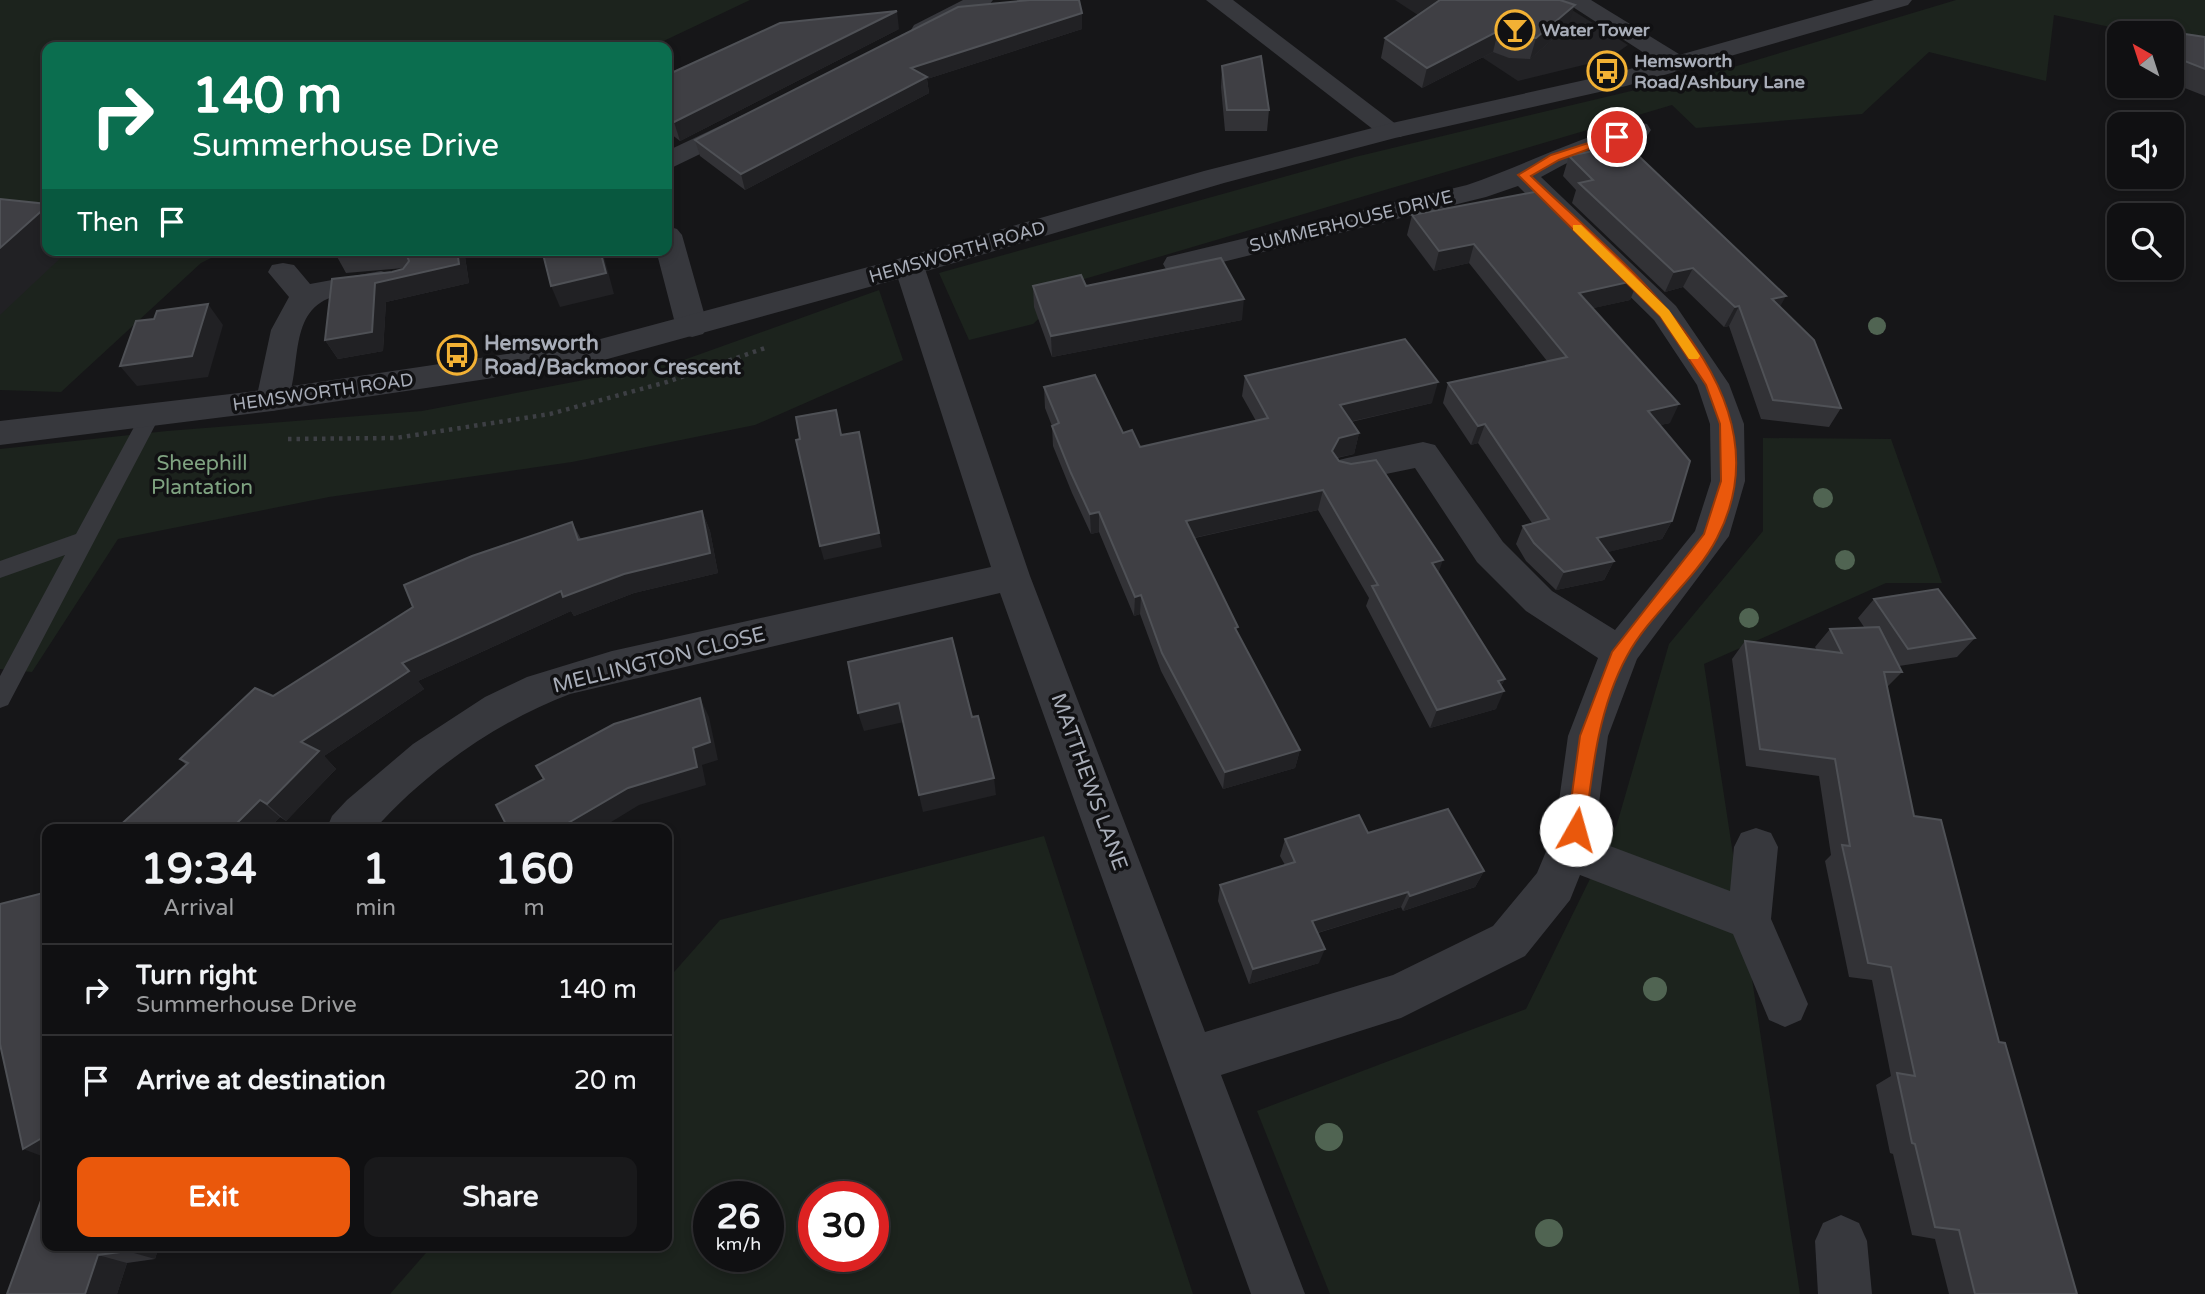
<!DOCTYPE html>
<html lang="en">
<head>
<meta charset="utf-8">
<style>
	:root { --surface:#101012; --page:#19191b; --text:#f1f3f6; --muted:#9c9d9f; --line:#303032; --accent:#ea580c }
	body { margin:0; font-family:"Varela Round",sans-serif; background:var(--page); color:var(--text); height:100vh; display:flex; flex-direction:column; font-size:26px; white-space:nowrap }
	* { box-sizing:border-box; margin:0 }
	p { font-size:23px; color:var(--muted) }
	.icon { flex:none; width:38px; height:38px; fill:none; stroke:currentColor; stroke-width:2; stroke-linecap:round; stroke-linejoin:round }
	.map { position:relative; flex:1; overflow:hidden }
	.drawer { position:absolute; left:42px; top:824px; width:630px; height:427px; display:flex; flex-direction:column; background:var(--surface); border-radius:14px; box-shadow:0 4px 10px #0003,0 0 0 2px var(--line) }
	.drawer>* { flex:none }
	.banner { position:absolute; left:42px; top:42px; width:630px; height:214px; border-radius:14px; box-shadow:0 4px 10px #0003,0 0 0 2px var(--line); background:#0b6e4f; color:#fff; overflow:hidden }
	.needle { width:46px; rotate:321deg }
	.controls { position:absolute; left:2107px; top:21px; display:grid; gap:14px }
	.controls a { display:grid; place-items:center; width:77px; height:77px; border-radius:14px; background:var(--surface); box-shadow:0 4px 10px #0003,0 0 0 2px var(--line); font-size:35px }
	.speed { position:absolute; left:693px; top:1181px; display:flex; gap:14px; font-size:35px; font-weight:700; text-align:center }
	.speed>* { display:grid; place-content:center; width:91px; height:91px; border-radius:50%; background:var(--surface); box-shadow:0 4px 10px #0003,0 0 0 2px var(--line); line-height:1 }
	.speed small { font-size:18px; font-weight:400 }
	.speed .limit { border:10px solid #d22; background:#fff; color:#111 }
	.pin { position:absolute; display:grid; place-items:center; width:60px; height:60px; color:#fff; margin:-30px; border:4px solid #fff; border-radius:50%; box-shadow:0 2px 7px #0007 }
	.me { position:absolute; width:77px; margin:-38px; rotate:7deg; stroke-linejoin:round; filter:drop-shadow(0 0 5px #0008) }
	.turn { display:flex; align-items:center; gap:24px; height:147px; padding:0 35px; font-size:32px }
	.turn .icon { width:91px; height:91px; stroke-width:2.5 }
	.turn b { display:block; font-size:49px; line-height:60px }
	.then { display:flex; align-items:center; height:66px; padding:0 35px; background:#0003; gap:14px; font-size:26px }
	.eta { display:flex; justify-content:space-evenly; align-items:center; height:119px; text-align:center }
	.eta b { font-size:42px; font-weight:700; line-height:49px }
	.primary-button { display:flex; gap:14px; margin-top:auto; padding:14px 35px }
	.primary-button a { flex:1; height:80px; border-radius:14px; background:var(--accent); color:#fff; font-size:28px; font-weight:700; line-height:80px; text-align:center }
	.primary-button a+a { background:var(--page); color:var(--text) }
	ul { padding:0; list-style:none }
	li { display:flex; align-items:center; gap:21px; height:91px; padding:0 35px; border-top:2px solid var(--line) }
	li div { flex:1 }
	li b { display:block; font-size:26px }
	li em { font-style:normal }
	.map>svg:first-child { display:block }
	.built { fill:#222225 }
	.green { fill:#1c231d; fill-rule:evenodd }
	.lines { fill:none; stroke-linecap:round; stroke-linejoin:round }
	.path { stroke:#3d3f44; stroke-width:4.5; stroke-dasharray:3.5 5; stroke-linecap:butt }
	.service { fill:#37383d; fill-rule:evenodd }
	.minor { fill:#37383d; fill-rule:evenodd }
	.tertiary { fill:#37383d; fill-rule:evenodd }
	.tree { fill:#506452 }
	.wall { fill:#323236 }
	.shaded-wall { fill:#212124 }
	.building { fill:#3f3f44; stroke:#4f5156; stroke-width:2 }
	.route { fill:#ea580c; stroke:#983908; stroke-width:2 }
	.slow { fill:#f59e0b }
	.labels { text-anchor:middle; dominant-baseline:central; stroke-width:7; stroke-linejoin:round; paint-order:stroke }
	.far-poi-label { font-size:18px; font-weight:bold; fill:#a8adb8; stroke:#111113; text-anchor:start }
	.far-street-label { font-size:18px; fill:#a8adb8; stroke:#111113 }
	.poi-label { font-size:21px; font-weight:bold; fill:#a8adb8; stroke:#111113; text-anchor:start }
	.park-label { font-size:21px; fill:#7fa381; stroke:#111113 }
	.street-label { font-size:21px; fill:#a8adb8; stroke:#111113 }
</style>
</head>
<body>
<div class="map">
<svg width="2205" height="1294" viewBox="0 0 2205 1294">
	<rect width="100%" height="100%" fill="#161618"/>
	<path class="built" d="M1395,0H1556L1628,45L1608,59L1518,81Z"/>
	<g class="green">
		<path d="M0,0H750L651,47H47V250H227L201,263L61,392L0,390Z"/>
		<path d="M1956,0H2205V37L2138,33L2054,15L2046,81L1929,52L1862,114L1696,128L1672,105L1081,280L1033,324L969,340L939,273L1355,157L1652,86L1657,90Z"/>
		<path d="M879,290L903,360L755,425L572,462L329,497L118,539L32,672L0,669V449L167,431L422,411L678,362Z"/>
		<path d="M1763,438L1891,439L1942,583H1886L1704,664L1800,1294H1330L1257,1111L1526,1009L1617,824L1669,644L1763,531Z"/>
		<path d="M1044,836L1193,1294H390L432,1246H667V980L720,920ZM768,1197V1256H709V1197ZM873,1197V1256H814V1197Z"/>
	</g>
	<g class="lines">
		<path class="path" d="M288,439L396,438L550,414L667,382L765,348"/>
		<path class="service" d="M150,409L160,416L8,705L0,708V676L65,555L0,578V561L76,534L140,416Z"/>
		<g class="minor">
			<path d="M963,0H993L989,5L932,35H914L911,30L914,25Z"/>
			<path d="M1206,0H1233L1405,131L1401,137H1383Z"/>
			<path d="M1562,0H1591L1687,59L1691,64L1687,69H1669Z"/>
			<path d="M743,115L752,117L756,123L752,129L667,170V151Z"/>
			<path d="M1638,122L1647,124L1651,130L1647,136L1565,164L1541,177L1676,306L1729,384L1744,424L1745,481L1729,536L1637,659L1608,736L1594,840L1730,891L1734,847L1741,833L1756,828L1771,833L1778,847L1771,919L1808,1004L1801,1020L1785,1027L1769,1020L1733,934L1580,875L1570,900L1525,956L1401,1018L1221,1075L1305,1294H1251L1000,593L570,694C498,721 425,772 374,830H326L332,816L347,800L413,744L485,697L527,677L612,651L991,567L894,266L898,259L909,257L920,259L924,266L1030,576L1205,1032L1393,975L1493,926L1537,873L1555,830L1568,736L1598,658L1526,611L1477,562L1415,468L1347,482L1335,479L1330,470L1335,461L1347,458L1423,442L1435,445L1503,542L1552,591L1615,630L1695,531L1711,481L1710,424L1697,385L1654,320L1518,186L1486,197L1178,273L1167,271L1163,264L1167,257L1467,185C1525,165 1578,137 1638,122Z"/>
			<path d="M667,226L677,229L682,235L708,327L703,334L692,337L681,334L676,327L656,250H667Z"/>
			<path d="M283,263L294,265L310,284L381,271L392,274L396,281L392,288C372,293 351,291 332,297C285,313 304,374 284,408L272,411L260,408L256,400L271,330L289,297L268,272L272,265Z"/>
			<path d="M1841,1215L1859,1223L1867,1241L1872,1294H1818L1815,1241L1823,1223Z"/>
		</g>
		<path class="tertiary" d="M1874,0H1912L1908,5L1626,86L1395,138L1224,183L920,273L593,363L272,411L0,445V421L272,389L593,341L898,259L1204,171L1392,123L1612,74Z"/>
	</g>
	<g class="tree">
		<circle cx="1877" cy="326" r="9"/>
		<circle cx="1823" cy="498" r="10"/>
		<circle cx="1845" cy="560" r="10"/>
		<circle cx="1749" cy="618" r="10"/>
		<circle cx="1655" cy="989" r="12"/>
		<circle cx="1329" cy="1137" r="14"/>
		<circle cx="1549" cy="1233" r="14"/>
	</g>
	<g class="wall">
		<path d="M1082,13V29L927,79L929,93L745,190L700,156L695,140Z"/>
		<path d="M1568,26L1530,59L1509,58L1493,52L1422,88L1381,58L1385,38Z"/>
		<path d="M2139,27L2205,37V96L2172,83V33H2134Z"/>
		<path d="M899,29L680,141L667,131V75Z"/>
		<path d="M1222,66L1269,110L1267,131H1225L1221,87Z"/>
		<path d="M1569,156L1780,306L1841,408L1829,427L1761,419L1729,326L1724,327L1683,287L1665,292L1572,203L1576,190L1563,176Z"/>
		<path d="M1412,215L1638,280L1630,300L1593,308L1670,423L1660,425L1672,521L1662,539L1607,552L1614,561L1604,580L1556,590L1526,561L1516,544L1523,526L1532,523L1478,443L1471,445L1443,403L1448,383L1547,361L1469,263L1434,271L1407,235Z"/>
		<path d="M335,250H464L469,283L386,302L383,351L338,359L325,340L392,272L403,269L404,268L346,273L335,253Z"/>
		<path d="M1033,286H1086L1242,320L1052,357L1034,307Z"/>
		<path d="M1245,376L1432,403L1351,422L1359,433L1354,454L1337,458L1438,573L1505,679L1501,686L1496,709L1430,728L1366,606L1369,598L1318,510L1195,538L1238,634L1300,750L1295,768L1223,789L1161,671L1140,614L1134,616L1099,532L1091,534L1072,493L1053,446L1052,426L1045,408L1044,387L1123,433L1140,447L1256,421L1242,396Z"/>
		<path d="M702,511L710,531L718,573L634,593L574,616L571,611L418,681L424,689L324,756L336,769L286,821L280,817L267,830H115L186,765L180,759L273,696L572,522L581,539Z"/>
		<path d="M1874,599L1975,638L1957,657L1899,666L1902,672L1887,687L1914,816L1999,1042L2077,1294H1949L1935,1239L1912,1235L1893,1154L1890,1153L1876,1085L1891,1076L1872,980L1849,977L1825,861L1831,855L1819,776L1746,766L1732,659L1745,641L1817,650L1815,647L1830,629L1864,627L1858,618Z"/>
		<path d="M1368,833L1484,871L1475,887L1403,911L1401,907L1318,933L1319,963L1249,984L1218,901L1220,885L1285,865L1280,856L1285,839Z"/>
		<path d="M47,1184L159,1246L155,1259L127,1263L117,1294Z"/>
	</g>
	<g class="shaded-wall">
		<path d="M1575,5L1568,26L1530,59L1536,38Z"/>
		<path d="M897,11L899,29L680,141L674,122Z"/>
		<path d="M1082,13V29L927,79L929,93L745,190L741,174L911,68Z"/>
		<path d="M1498,31L1493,52L1422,88L1427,68Z"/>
		<path d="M47,206V250H69L0,315V248Z"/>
		<path d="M1474,244L1469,263L1434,271L1439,251Z"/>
		<path d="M457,250H464L469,283L386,302L383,351L338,359L325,340L375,283Z"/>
		<path d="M600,250H602L603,253L614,294L560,307L551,286Z"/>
		<path d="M1693,268L1683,287L1665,292L1674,272Z"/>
		<path d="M1638,280L1630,300L1572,313L1579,293Z"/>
		<path d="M1786,296L1775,316L1772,299Z"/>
		<path d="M1244,299L1242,320L1052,357L1051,336Z"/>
		<path d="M208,304L223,325L208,377L137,386L120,366Z"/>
		<path d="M1739,306L1729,326L1724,327L1735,307Z"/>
		<path d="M1438,382L1432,403L1335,425L1340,405Z"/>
		<path d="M1679,404L1670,423L1639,430L1648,411Z"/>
		<path d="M1485,424L1478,443L1471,445L1478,426Z"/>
		<path d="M859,432L882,547L824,560L820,546Z"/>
		<path d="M1359,433L1354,454L1334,458L1332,451L1339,438Z"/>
		<path d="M1323,490L1318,510L1184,540L1186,521Z"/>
		<path d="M702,511L710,531L718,573L634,593L574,616L571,611L418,681L424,689L324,756L336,769L286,821L267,804L301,742L402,663Z"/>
		<path d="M1099,512V532L1091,534L1090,514Z"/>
		<path d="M1672,521L1662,539L1588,557L1597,538Z"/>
		<path d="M1443,560L1436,580L1432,563Z"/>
		<path d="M1614,561L1604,580L1556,590L1564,572Z"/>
		<path d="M1141,595L1140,614L1134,616L1135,597Z"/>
		<path d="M1505,679L1498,692L1504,691L1496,709L1430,728L1437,710L1498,681Z"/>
		<path d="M700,698L709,717L718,760L702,765L706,785L639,805L598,830H556L693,748Z"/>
		<path d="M899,703L904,722L864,731L858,713Z"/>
		<path d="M1300,750L1295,768L1223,789L1225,772Z"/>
		<path d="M994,778L996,795L923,812L919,795Z"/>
		<path d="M260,800L280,817L267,830H230Z"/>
		<path d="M1484,871L1475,887L1403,911L1410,896Z"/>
		<path d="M1408,892L1401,907L1307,936L1312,921Z"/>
		<path d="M1325,949L1319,963L1249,984L1253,969Z"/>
		<path d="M47,1135V1158L23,1149Z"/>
		<path d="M129,1246H159L155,1259L127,1251Z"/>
		<path d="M98,1255L127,1263L117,1294H85Z"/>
	</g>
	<g class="building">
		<path d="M1030,0H1079L1082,13L911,68L927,77L741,174L695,140L958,7Z"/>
		<path d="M1440,0H1560L1575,5L1536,38L1514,37L1498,31L1427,68L1385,38Z"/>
		<path d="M897,11L674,122L667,117V75L780,23Z"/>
		<path d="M2139,27L2205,37V69L2172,56V33H2137Z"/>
		<path d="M1261,56L1269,110H1227L1222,66Z"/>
		<path d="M1626,144L1786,296L1772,299L1814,340L1841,408L1773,400L1739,306L1735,307L1693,268L1674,272L1579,183L1593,180L1569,156Z"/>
		<path d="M1545,190L1638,280L1579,293L1679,404L1648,411L1690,461L1672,521L1597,538L1614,561L1564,572L1534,543L1523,526L1549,519L1485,424L1478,426L1448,383L1567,357L1474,244L1439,251L1412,215Z"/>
		<path d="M0,199L47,204V206L0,248Z"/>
		<path d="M335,250H367L335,253Z"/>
		<path d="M400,250H457L459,264L375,283L372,332L325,340L332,279L392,272L403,269L409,261L405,251Z"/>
		<path d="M542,250H600L606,273L551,286Z"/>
		<path d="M1221,258L1244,299L1051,336L1033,286L1081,275L1086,286Z"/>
		<path d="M208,304L192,356L120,366L136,321L154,319L157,311Z"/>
		<path d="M1405,339L1438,382L1340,405L1359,433L1339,438L1332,451L1339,461L1351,464L1376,460L1443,560L1432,563L1505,679L1498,681L1504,691L1437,710L1372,586L1378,585L1323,490L1186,521L1238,627L1235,628L1300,750L1225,772L1162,653L1141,595L1135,597L1099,512L1090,514L1071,473L1052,426L1059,423L1044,387L1095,375L1123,433L1132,430L1140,447L1268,418L1245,376Z"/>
		<path d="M836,410L841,435L859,432L879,533L820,546L796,440L800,439L796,417Z"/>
		<path d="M702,511L710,553L624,574L563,597L561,591L402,663L409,671L301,742L319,751L267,804L260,800L230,830H115L188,763L180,759L255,688L273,696L413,607L404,585L472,556L572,522L578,540Z"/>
		<path d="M1938,589L1975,638L1908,649L1874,599Z"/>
		<path d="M1879,627L1902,672H1884L1914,816L1941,820L1999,1042L2005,1043L2077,1294H1975L1959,1230L1935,1227L1915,1144L1912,1143L1897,1073L1915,1076L1891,967L1868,963L1842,845L1850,846L1835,759L1760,749L1745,641L1842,653L1830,629Z"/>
		<path d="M952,638L972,717L978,716L994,778L919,795L899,703L858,713L848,662Z"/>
		<path d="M700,698L710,742L693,748L697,767L628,788L556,830H509L496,805L544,779L536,766L614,724Z"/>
		<path d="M1448,809L1484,871L1410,896L1408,892L1312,921L1325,949L1253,969L1220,885L1295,862L1285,839L1359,815L1368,833Z"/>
		<path d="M47,892V1135L23,1149L0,1044V904Z"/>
		<path d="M47,1184V1246H129L127,1251L98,1255L85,1294H7Z"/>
	</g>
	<path class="route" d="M1613,135L1622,137L1559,160L1531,176C1623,265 1794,391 1717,538C1695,581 1650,613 1627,656C1598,709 1592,771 1585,830L1576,838L1567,830L1580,736L1612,652L1704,534L1721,481L1720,424L1706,385L1660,316L1518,175L1551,155Z"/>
	<path class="slow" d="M1573,225H1581L1669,310L1700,356L1698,359H1689L1660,316L1573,230Z"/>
	<defs>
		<g id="bar-ring" transform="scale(2.0125)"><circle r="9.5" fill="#111113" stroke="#f2b134" stroke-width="1.5"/><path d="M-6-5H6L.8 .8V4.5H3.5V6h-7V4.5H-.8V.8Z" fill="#f2b134"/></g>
		<g id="bus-ring" transform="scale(2.0125)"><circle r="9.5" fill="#111113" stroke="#f2b134" stroke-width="1.5"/><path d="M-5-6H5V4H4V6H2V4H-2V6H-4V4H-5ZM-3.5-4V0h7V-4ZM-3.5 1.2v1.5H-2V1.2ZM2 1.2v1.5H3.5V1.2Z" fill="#f2b134"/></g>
	</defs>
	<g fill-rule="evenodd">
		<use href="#bar-ring" x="1515" y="30"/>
		<use href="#bus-ring" x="1607" y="71"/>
		<use href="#bus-ring" x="457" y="355"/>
	</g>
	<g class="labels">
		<g class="far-poi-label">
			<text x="1542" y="30">Water Tower</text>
			<text x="1634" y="61">Hemsworth<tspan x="1634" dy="21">Road/Ashbury Lane</tspan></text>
		</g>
		<g class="far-street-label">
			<text transform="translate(1351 221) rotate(-14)">SUMMERHOUSE DRIVE</text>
			<text transform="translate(957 252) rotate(-16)">HEMSWORTH ROAD</text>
			<text transform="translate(323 392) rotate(-8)">HEMSWORTH ROAD</text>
		</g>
		<g class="poi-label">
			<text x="484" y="343">Hemsworth<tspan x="484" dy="24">Road/Backmoor Crescent</tspan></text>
		</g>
		<g class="park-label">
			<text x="202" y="463">Sheephill<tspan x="202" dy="24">Plantation</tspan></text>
		</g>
		<g class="street-label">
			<text transform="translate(659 660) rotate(-14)">MELLINGTON CLOSE</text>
			<text transform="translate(1089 782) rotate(70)">MATTHEWS LANE</text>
		</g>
	</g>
</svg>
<div class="controls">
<a><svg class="needle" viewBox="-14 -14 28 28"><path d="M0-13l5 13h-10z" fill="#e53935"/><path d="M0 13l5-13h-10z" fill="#9c9d9f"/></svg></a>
<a><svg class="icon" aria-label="sound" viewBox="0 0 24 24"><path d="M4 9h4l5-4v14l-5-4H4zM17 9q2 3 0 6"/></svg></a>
<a><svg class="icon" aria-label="search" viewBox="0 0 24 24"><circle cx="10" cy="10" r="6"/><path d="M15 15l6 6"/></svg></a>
</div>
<div class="speed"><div>26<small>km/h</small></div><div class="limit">30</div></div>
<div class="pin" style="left:1617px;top:137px;background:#d93025"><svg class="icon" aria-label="arrive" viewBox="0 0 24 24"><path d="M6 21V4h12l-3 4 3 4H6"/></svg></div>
<svg class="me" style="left:1576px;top:830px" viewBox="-20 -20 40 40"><circle r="19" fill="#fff"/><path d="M0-13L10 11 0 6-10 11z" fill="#ea580c"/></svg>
<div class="banner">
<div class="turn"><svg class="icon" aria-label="right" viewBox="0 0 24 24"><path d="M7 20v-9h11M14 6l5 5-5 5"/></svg><div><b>140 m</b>Summerhouse Drive</div></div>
<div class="then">Then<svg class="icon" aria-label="arrive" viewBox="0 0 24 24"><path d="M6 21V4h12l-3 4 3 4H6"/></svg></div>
</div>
<section class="drawer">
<div class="eta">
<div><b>19:34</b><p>Arrival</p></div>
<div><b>1</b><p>min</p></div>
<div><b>160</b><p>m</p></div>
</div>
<ul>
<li><svg class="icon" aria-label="right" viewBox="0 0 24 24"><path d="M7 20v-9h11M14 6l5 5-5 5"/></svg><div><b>Turn right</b><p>Summerhouse Drive</p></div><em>140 m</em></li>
<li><svg class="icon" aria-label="arrive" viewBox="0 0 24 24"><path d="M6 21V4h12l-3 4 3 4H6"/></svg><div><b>Arrive at destination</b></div><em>20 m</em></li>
</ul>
<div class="primary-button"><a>Exit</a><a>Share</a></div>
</section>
</div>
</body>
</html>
